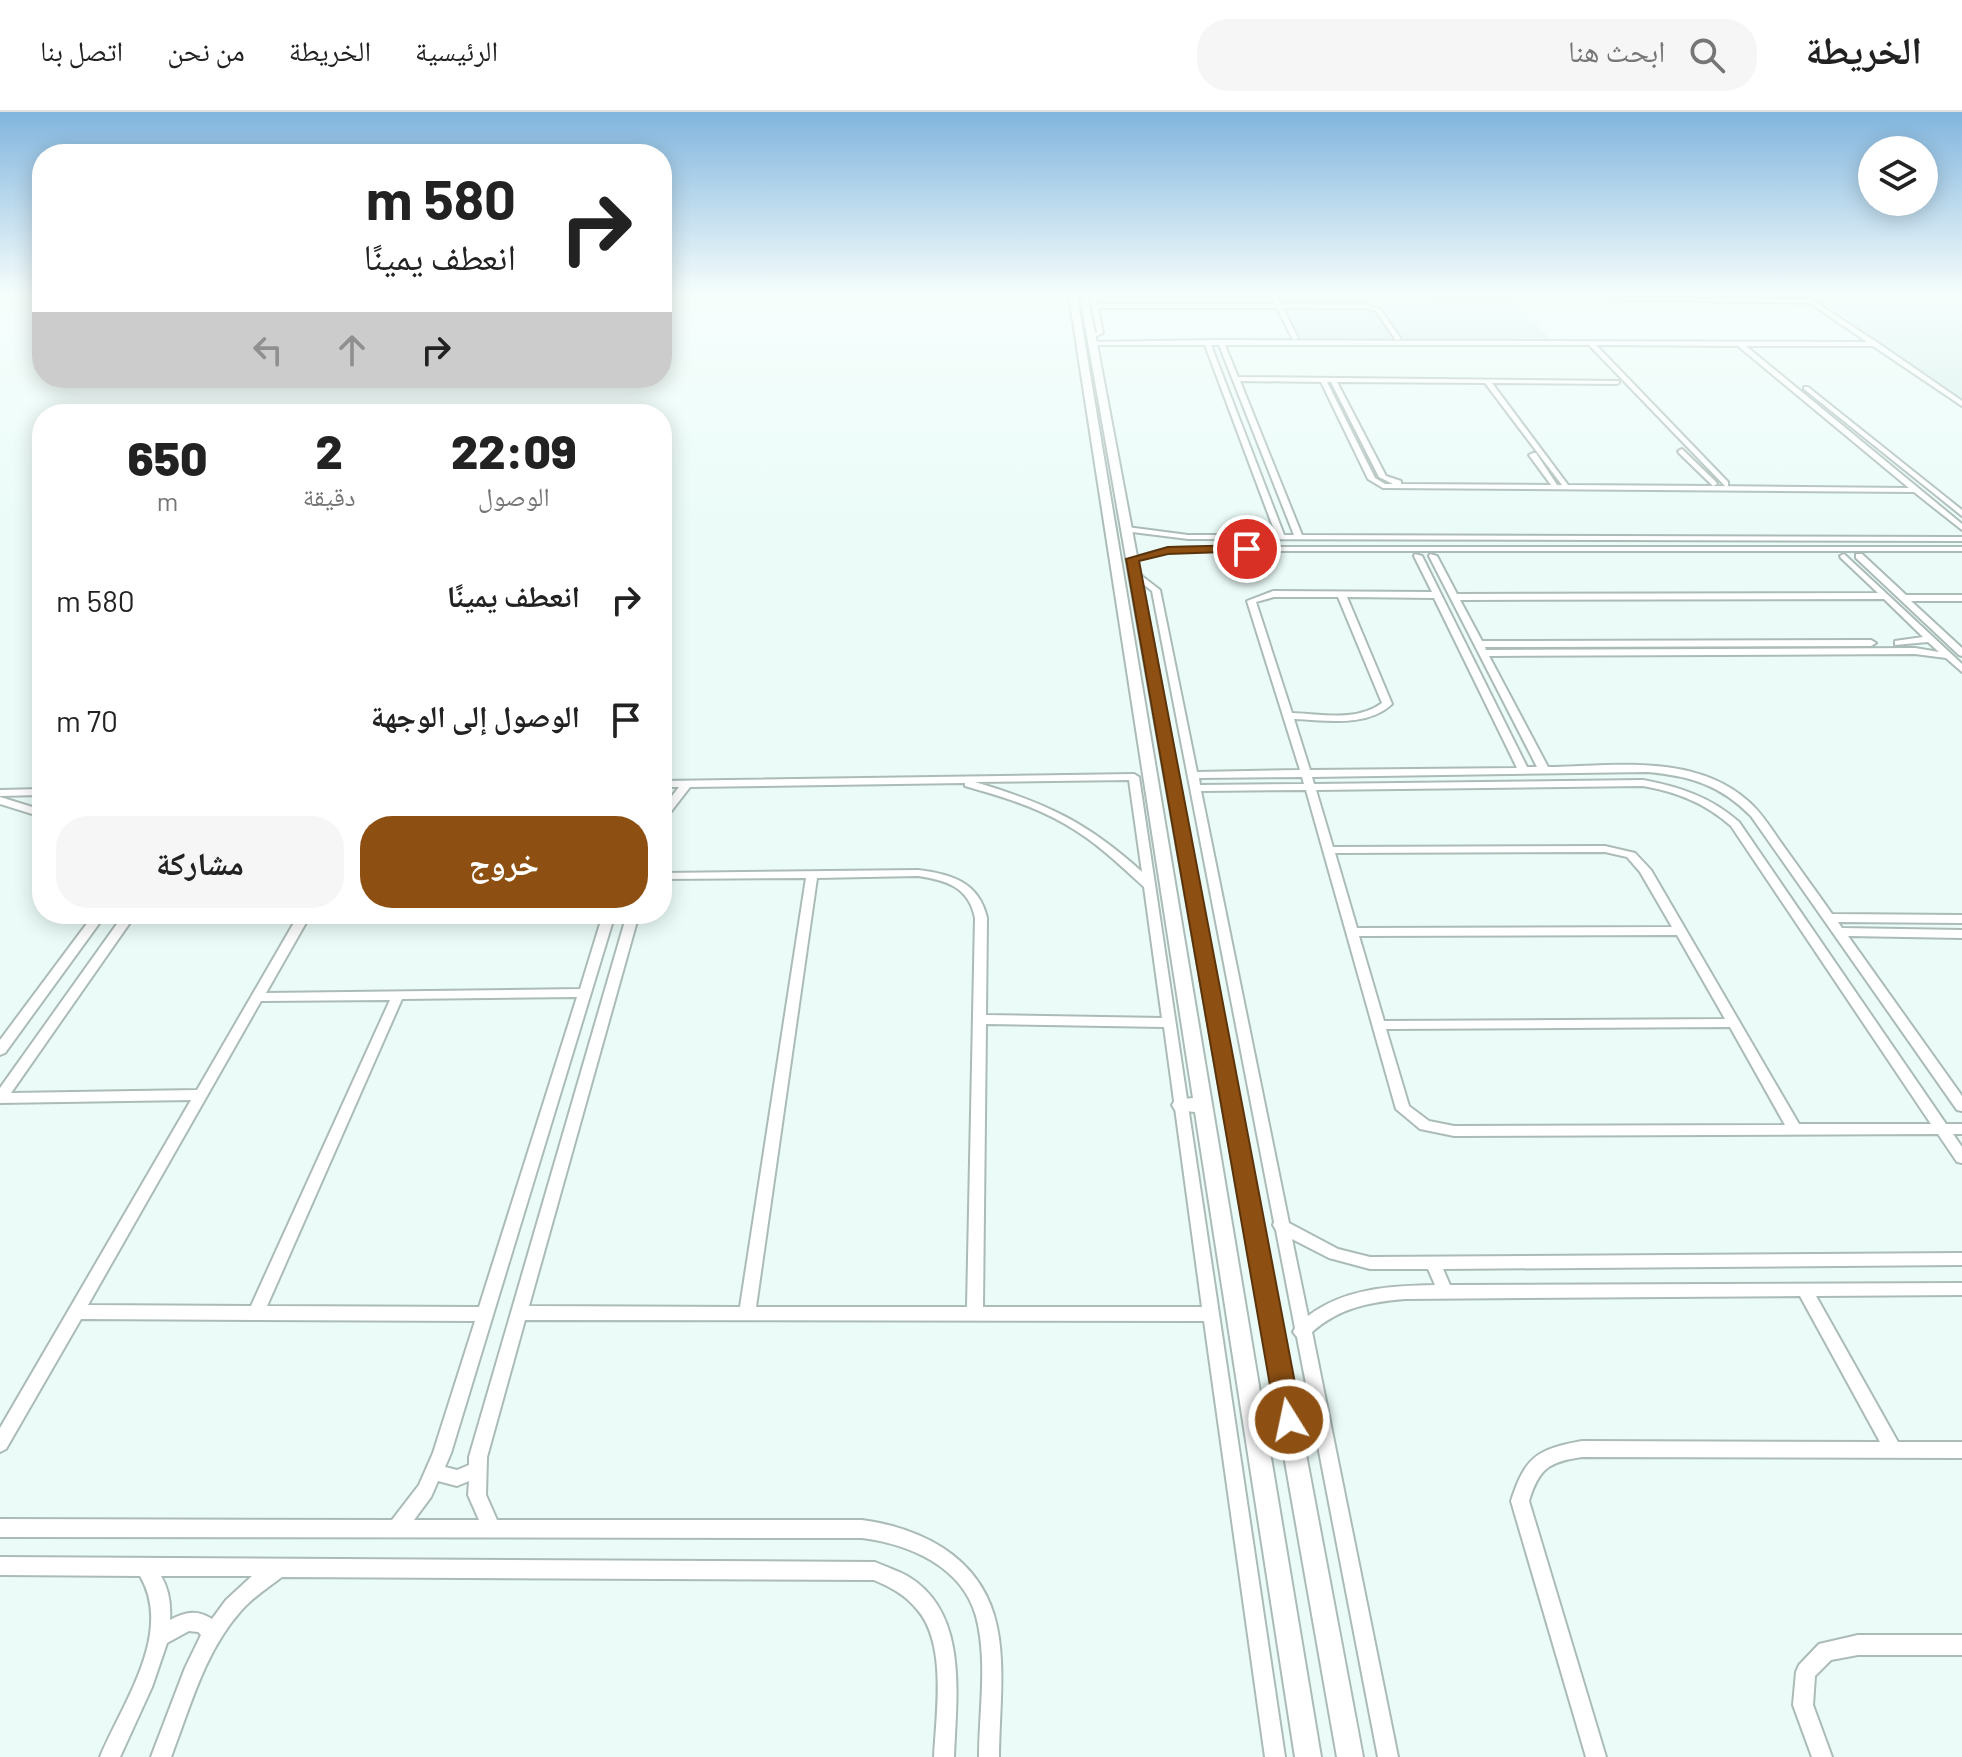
<!DOCTYPE html>
<html lang="ar">
<head>
<meta charset="utf-8">
<style>
	:root { --surface:#fff; --page:#f6f6f6; --text:#222; --muted:#767676; --line:#e0e0e0; --accent:#8d5012 }
	body { margin:0; font-family:Barlow,"Noto Naskh Arabic",sans-serif; background:var(--page); color:var(--text); direction:rtl; height:100vh; display:flex; flex-direction:column; font-size:30px; white-space:nowrap }
	* { box-sizing:border-box; margin:0 }
	p { font-size:26px; color:var(--muted) }
	.icon { flex:none; width:44px; height:44px; fill:none; stroke:currentColor; stroke-width:2; stroke-linecap:round; stroke-linejoin:round }
	.map { position:relative; flex:1; overflow:hidden; direction:ltr }
	.sheet { position:absolute; left:32px; top:292px; width:640px; height:520px; display:flex; flex-direction:column; background:var(--surface); border-radius:32px; box-shadow:0 4px 20px #0003; direction:rtl }
	.sheet>* { flex:none }
	.hud { position:absolute; left:32px; top:32px; width:640px; height:244px; border-radius:32px; box-shadow:0 4px 20px #0003; direction:rtl; background:#fff; color:var(--text); overflow:hidden }
	.fabs { position:absolute; left:1858px; top:24px; display:grid; gap:16px }
	.fabs a { display:grid; place-items:center; width:80px; height:80px; border-radius:50%; background:var(--surface); box-shadow:0 4px 20px #0003; font-size:40px }
	.pin { position:absolute; display:grid; place-items:center; width:68px; height:68px; color:#fff; margin:-34px; border:4px solid #fff; border-radius:50%; box-shadow:0 2px 8px #0007 }
	.me { position:absolute; width:88px; margin:-44px; rotate:350deg; stroke-linejoin:round; filter:drop-shadow(0 0 6px #0008) }
	.turn { display:flex; align-items:center; gap:28px; height:168px; padding:0 24px; font-size:36px }
	.turn .icon { width:104px; height:104px; stroke-width:2.5 }
	.turn b { display:block; font-size:56px; line-height:68px }
	.lanes { display:flex; align-items:center; height:76px; padding:0 24px; background:#0003; justify-content:center; gap:40px; direction:ltr }
	.lanes .off { opacity:.35 }
	.eta { display:flex; justify-content:space-evenly; align-items:center; height:136px; text-align:center }
	.eta b { font-size:48px; font-weight:800; line-height:56px }
	.button { display:flex; gap:16px; margin-top:auto; padding:16px 24px }
	.button a { flex:1; height:92px; border-radius:32px; background:var(--accent); color:#fff; font-size:32px; font-weight:800; line-height:92px; text-align:center }
	.button a+a { background:var(--page); color:var(--text) }
	ul { padding:0; list-style:none }
	li { display:flex; align-items:center; gap:24px; height:120px; padding:0 24px }
	li div { flex:1 }
	li b { display:block; font-size:30px }
	li em { font-style:normal }
	header { display:flex; align-items:center; gap:48px; box-sizing:border-box; height:112px; padding:0 40px; background:var(--surface); border-bottom:2px solid var(--line) }
	header strong { font-size:38px }
	nav { display:flex; gap:44px; margin-inline-start:auto; font-size:28px }
	.search { width:560px; height:72px; background:var(--page); display:flex; align-items:center; gap:20px; box-sizing:border-box; padding:0 28px; border-radius:32px; color:var(--muted); font-size:30px }
	.map>svg:first-child { display:block }
	.built { fill:#d5efea }
	.lines { fill:none; stroke-linecap:round; stroke-linejoin:round }
	.minor-casing { stroke:#abbbb8; stroke-width:4 }
	.tertiary-casing { stroke:#abbbb8; stroke-width:4 }
	.minor { fill:#fff; fill-rule:evenodd }
	.tertiary { fill:#fff; fill-rule:evenodd }
	.route { fill:#8d5012; stroke:#5c340c; stroke-width:2 }
</style>
</head>
<body>
<header>
<strong>الخريطة</strong>
<div class="search"><svg class="icon" aria-label="search" viewBox="0 0 24 24"><circle cx="10" cy="10" r="6"/><path d="M15 15l6 6"/></svg>ابحث هنا</div>
<nav><a>الرئيسية</a><a>الخريطة</a><a>من نحن</a><a>اتصل بنا</a></nav>
</header>
<div class="map">
<svg width="1962" height="1645" viewBox="0 0 1962 1645">
	<rect width="100%" height="100%" fill="#ebfcf8"/>
	<path class="built" d="M1280,184H1962V288L1827,193L1806,187L1511,185L1550,227L1301,226Z"/>
	<g class="lines">
		<g class="minor-casing">
			<g id="minor">
				<path d="M1090,184H1096L1097,192H1275L1271,184H1277L1281,192L1367,193L1380,197L1401,227L1396,228L1376,199L1365,196H1283L1298,226L1295,228L1292,226L1277,196H1098L1103,221L1091,227L1089,224L1097,220Z"/>
				<path d="M1434,184L1811,187L1878,231L1962,289V294L1873,234H1746L1962,412V418L1914,380L1383,376L1368,367L1321,270L1240,269L1302,423L1962,425V429L1188,427L1124,419L1123,417L1127,415L1188,423H1276L1205,233H1093L1091,230L1221,228L1867,230L1810,191ZM1211,233H1219L1294,423H1284ZM1225,233H1589L1725,374H1728V370L1596,233L1738,234L1909,376L1713,374L1717,372L1716,370L1682,337L1678,339L1679,341L1713,374L1568,373L1492,271L1617,272L1619,271V269L1238,265ZM1327,270H1331L1379,365L1393,372H1385L1375,366ZM1337,270L1485,271L1562,373H1557L1536,341H1533L1529,343L1551,373L1401,372V369L1386,364Z"/>
				<path d="M1804,275H1808L1962,398V404L1804,277Z"/>
				<path d="M1215,435H1962V439H1215L1168,440L1133,449L1129,447L1168,436Z"/>
				<path d="M1415,442L1422,444L1527,655H1537L1429,444L1430,442L1437,444L1457,482L1878,481L1841,446L1840,444L1844,442L1962,552V560L1946,546L1915,542L1489,544L1548,655C1613,654 1695,641 1748,689C1762,701 1772,718 1782,732C1799,756 1816,779 1832,802L1962,803V811L1838,810L1842,816L1962,818V826L1848,824L1962,984V999L1957,998L1751,704C1720,673 1691,664 1648,660L1312,665L1314,672L1643,668C1680,675 1711,685 1739,710L1946,1012H1962V1022H1953L1962,1035V1051L1957,1050L1938,1022L1454,1024L1420,1017L1396,997L1306,678L1201,679L1289,1111L1338,1137L1370,1145L1962,1141V1153L1443,1157L1450,1173L1962,1171V1183L1816,1184L1898,1330H1962V1346L1582,1345C1549,1350 1539,1356 1529,1389L1606,1645H1586L1511,1389C1525,1345 1537,1337 1582,1329L1880,1330L1800,1184L1405,1187C1369,1190 1339,1196 1312,1220L1398,1645H1378L1297,1225L1293,1220L1295,1216L1276,1118L1273,1113L1274,1110L1152,479L1131,463L1138,461L1160,478L1197,660L1300,658L1247,489L1273,479L1432,480L1414,444ZM1274,485H1338L1382,591C1356,610 1322,602 1292,601L1256,490ZM1347,485L1434,486L1517,656L1310,658L1294,607C1326,608 1366,616 1392,592ZM1884,487L1923,525L1895,529V533L1928,530L1939,540L1915,536L1486,538L1485,535L1871,534L1876,531L1871,528L1482,529L1460,488ZM1302,665L1304,672L1200,673L1199,666ZM1643,674C1677,680 1705,691 1731,714L1931,1012H1799L1651,758L1635,741L1605,734L1333,735L1316,678ZM1605,740L1627,745L1640,760L1672,815L1357,816L1335,741ZM1677,823L1725,907L1384,909L1359,824ZM1730,915L1785,1013L1454,1014L1429,1009L1409,994L1386,917ZM1292,1127L1329,1146L1370,1157H1428L1435,1173C1390,1174 1345,1176 1308,1204Z"/>
				<path d="M1856,442H1862L1906,483H1962V489H1911L1962,536V544L1959,543L1856,446Z"/>
				<path d="M1134,662L1139,665L1285,1645H1265L1204,1209L525,1208L487,1345L486,1383L497,1408H862C920,1416 976,1443 994,1503C1007,1546 999,1601 999,1645H979C979,1600 988,1549 976,1504C962,1454 909,1432 862,1426L0,1425V1407L392,1408L419,1373L433,1341L475,1209L81,1207L6,1337L0,1340V1316L191,988L0,991V976L124,802H136L11,981L197,978L299,802H311L266,881L580,877L603,802H615L451,1341L445,1355L457,1358L469,1353V1345L627,802H639L529,1194L740,1195L806,766L662,767V761L918,758C951,762 979,770 987,806L986,903L1162,906L1144,775C1119,752 1095,729 1065,712C1034,694 1000,684 965,674V671L690,675L666,706L662,707V697L679,675H662V669ZM1129,668L1142,760C1087,710 1046,691 975,670ZM918,764C946,768 969,775 975,806L967,1195H756L817,766ZM577,885L479,1195L267,1194L402,887ZM390,888L251,1194L88,1193L261,889ZM986,912L1164,915L1202,1195H983ZM438,1369L457,1374L469,1369L468,1383L479,1408H414L431,1385Z"/>
				<path d="M42,677V683L0,684V678Z"/>
				<path d="M0,685L42,698V705L0,692Z"/>
				<path d="M94,802H106L5,941L0,943V928Z"/>
				<path d="M0,1445L875,1450C886,1455 899,1459 909,1465C969,1502 956,1586 954,1645H934C936,1601 948,1529 915,1495C904,1482 890,1475 874,1468L282,1465C267,1476 252,1486 240,1500C204,1541 190,1596 171,1645H151L185,1556L201,1523L198,1520L189,1519L167,1531L152,1575L120,1645H100C122,1592 174,1521 140,1464L0,1463ZM161,1464H252L226,1488L212,1507C197,1497 185,1500 170,1508C171,1493 169,1477 161,1464Z"/>
				<path d="M1858,1523H1962V1543H1858L1831,1548L1815,1564L1813,1593L1832,1645H1812L1793,1593L1796,1560L1799,1553L1819,1532Z"/>
			</g>
		</g>
		<g class="tertiary-casing">
			<g id="tertiary">
				<path d="M1069,184H1077L1321,1645H1295L1195,1000L1175,998L1172,993L1175,988L1193,986Z"/>
				<path d="M1080,184H1088L1363,1645H1337Z"/>
			</g>
		</g>
		<use href="#minor" class="minor"/>
		<use href="#tertiary" class="tertiary"/>
	</g>
	<linearGradient id="sky" x2="0" y2="1"><stop stop-color="#81b5de"/><stop offset="0.44" stop-color="#f6fefc"/><stop offset="1" stop-color="#f6fefc" stop-opacity="0"/></linearGradient>
	<rect width="1962" height="415" fill="url(#sky)"/>
	<path class="route" d="M1247,433L1253,437L1251,439L1168,442L1139,449L1302,1308L1298,1316L1289,1319L1280,1316L1276,1308L1126,447L1168,435Z"/>
</svg>
<div class="fabs">
<a><svg class="icon" aria-label="layers" viewBox="0 0 24 24"><path d="M12 4l9 5-9 5-9-5zM3 14l9 5 9-5"/></svg></a>
</div>
<div class="pin" style="left:1247px;top:437px;background:#d93025"><svg class="icon" aria-label="arrive" viewBox="0 0 24 24"><path d="M6 21V4h12l-3 4 3 4H6"/></svg></div>
<svg class="me" style="left:1289px;top:1308px" viewBox="-20 -20 40 40"><circle r="17" fill="#8d5012" stroke="#fff" stroke-width="3"/><path d="M0-11L8 9 0 5-8 9z" fill="#fff"/></svg>
<div class="hud">
<div class="turn"><svg class="icon" aria-label="right" viewBox="0 0 24 24"><path d="M7 20v-9h11M14 6l5 5-5 5"/></svg><div><b>580 m</b>انعطف يمينًا</div></div>
<div class="lanes"><svg class="icon off" aria-label="left" viewBox="0 0 24 24"><path d="M17 20v-9H6M10 6l-5 5 5 5"/></svg><svg class="icon off" aria-label="ahead" viewBox="0 0 24 24"><path d="M12 20V5M6 11l6-6 6 6"/></svg><svg class="icon" aria-label="right" viewBox="0 0 24 24"><path d="M7 20v-9h11M14 6l5 5-5 5"/></svg></div>
</div>
<section class="sheet">
<div class="eta">
<div><b>22:09</b><p>الوصول</p></div>
<div><b>2</b><p>دقيقة</p></div>
<div><b>650</b><p>m</p></div>
</div>
<ul>
<li><svg class="icon" aria-label="right" viewBox="0 0 24 24"><path d="M7 20v-9h11M14 6l5 5-5 5"/></svg><div><b>انعطف يمينًا</b></div><em>580 m</em></li>
<li><svg class="icon" aria-label="arrive" viewBox="0 0 24 24"><path d="M6 21V4h12l-3 4 3 4H6"/></svg><div><b>الوصول إلى الوجهة</b></div><em>70 m</em></li>
</ul>
<div class="button"><a>خروج</a><a>مشاركة</a></div>
</section>
</div>
</body>
</html>
